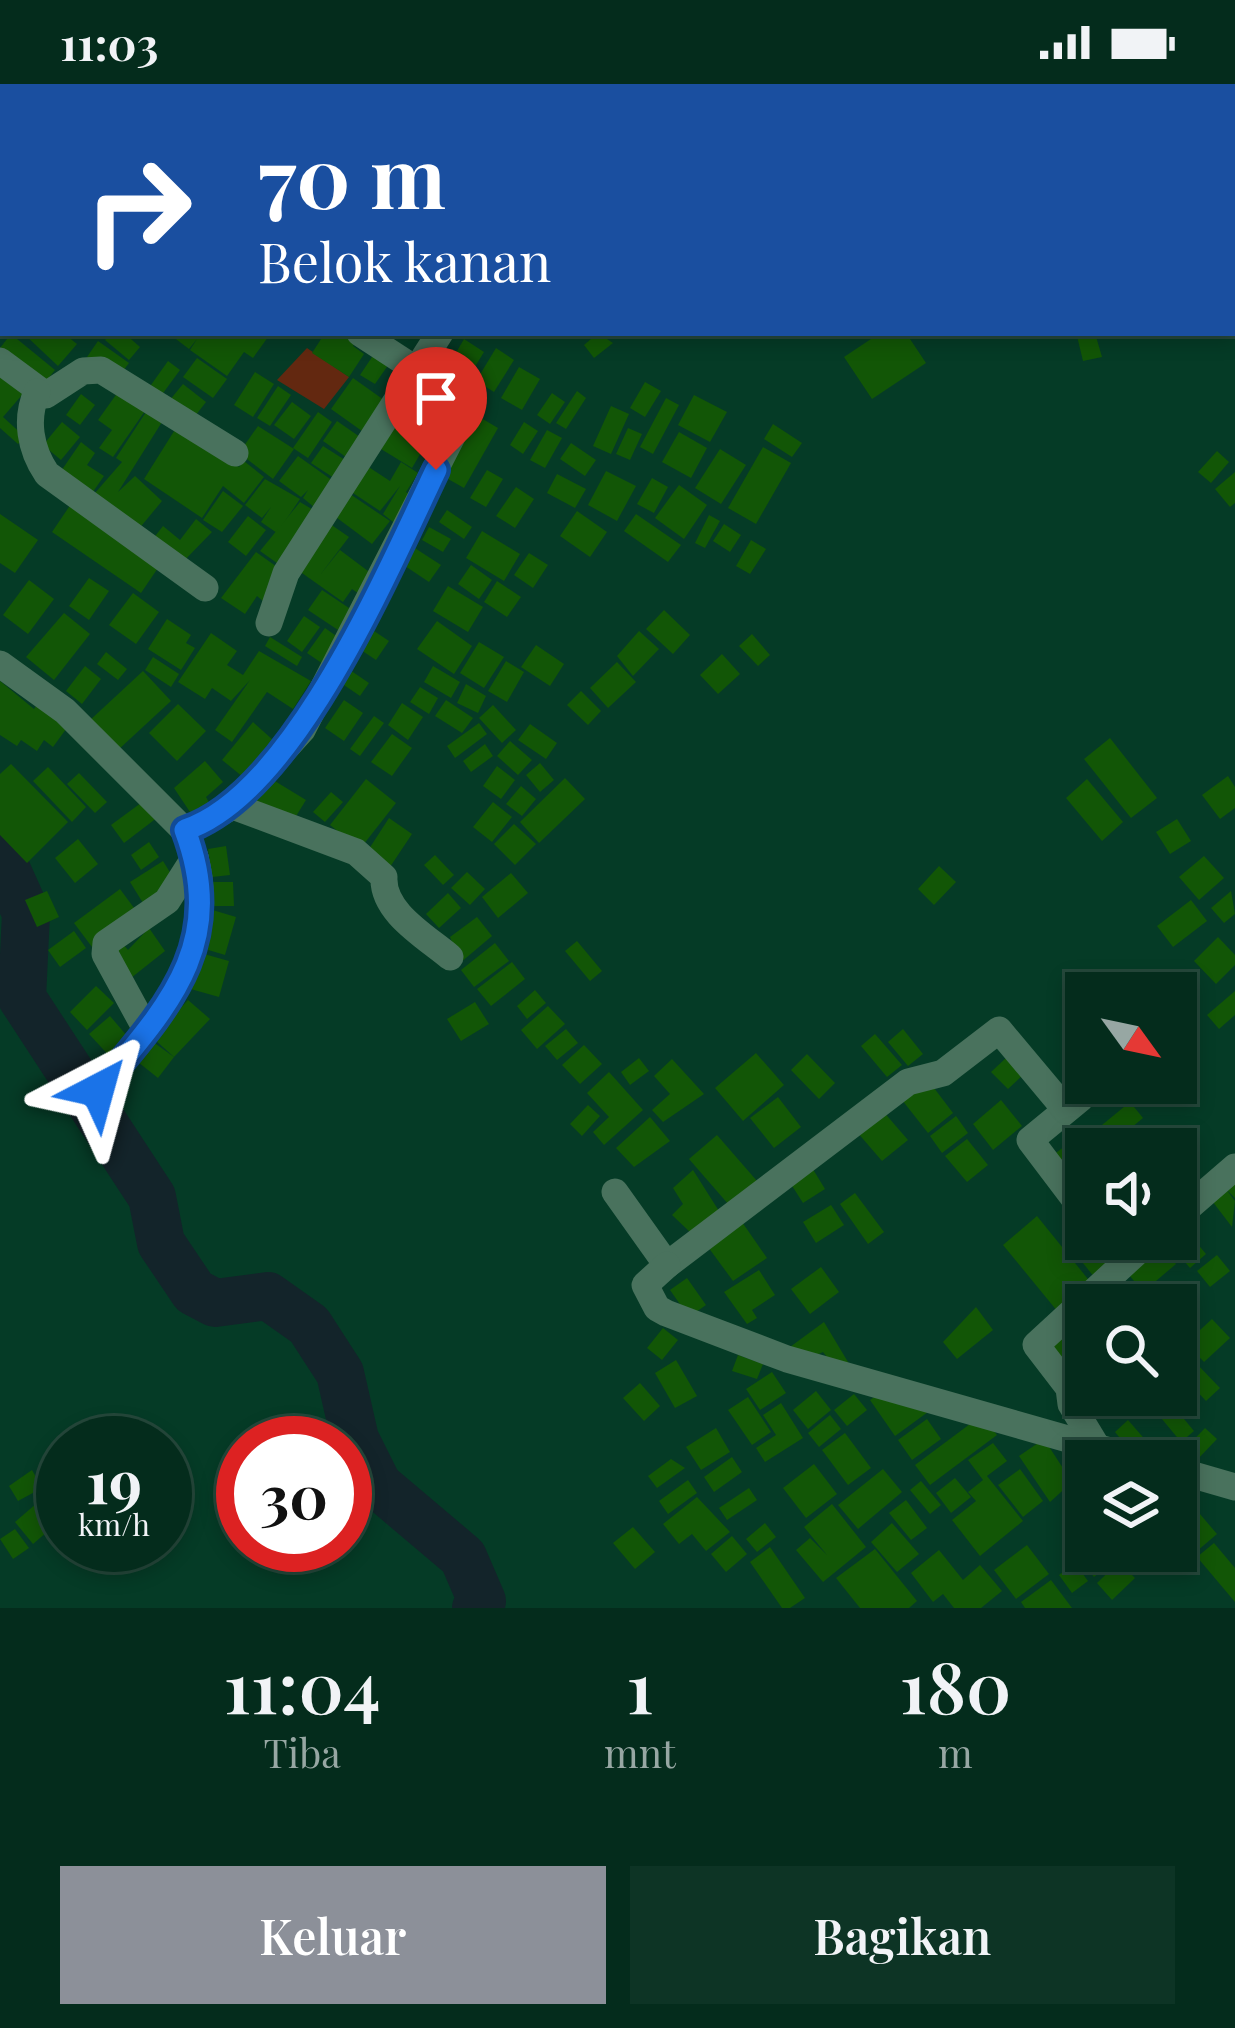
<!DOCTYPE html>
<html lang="id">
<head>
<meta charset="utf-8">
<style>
	:root { --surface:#042c1c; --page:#0d3425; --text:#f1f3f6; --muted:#97a7a3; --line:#25483b; --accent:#8c9099 }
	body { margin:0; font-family:"Playfair Display",serif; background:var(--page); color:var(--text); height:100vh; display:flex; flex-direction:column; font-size:45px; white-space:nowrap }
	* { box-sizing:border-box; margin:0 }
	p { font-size:39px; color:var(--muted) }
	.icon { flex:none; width:66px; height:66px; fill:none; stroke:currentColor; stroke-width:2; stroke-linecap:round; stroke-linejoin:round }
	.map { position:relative; height:1524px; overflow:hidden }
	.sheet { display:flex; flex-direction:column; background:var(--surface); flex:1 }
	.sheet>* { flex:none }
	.top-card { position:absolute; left:0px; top:0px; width:1236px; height:252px; box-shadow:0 6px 18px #0003,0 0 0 3px var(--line); background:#1a4fa0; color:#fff; overflow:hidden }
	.needle { width:78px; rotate:123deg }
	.controls { position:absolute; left:1065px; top:888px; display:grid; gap:24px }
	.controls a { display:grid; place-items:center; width:132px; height:132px; border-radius:0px; background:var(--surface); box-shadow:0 6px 18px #0003,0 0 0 3px var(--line); font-size:60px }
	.speed { position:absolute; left:36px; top:1332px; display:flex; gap:24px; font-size:60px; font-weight:700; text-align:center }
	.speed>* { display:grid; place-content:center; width:156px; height:156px; border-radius:50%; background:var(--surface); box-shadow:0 6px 18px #0003,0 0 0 3px var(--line); line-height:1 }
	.speed small { font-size:30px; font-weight:400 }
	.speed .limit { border:18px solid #d22; background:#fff; color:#111 }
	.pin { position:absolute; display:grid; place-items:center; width:102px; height:102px; color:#fff; margin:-123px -51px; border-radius:50% 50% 50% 0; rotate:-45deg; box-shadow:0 0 12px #0007 }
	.pin .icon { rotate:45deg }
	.me { position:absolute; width:132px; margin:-66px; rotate:39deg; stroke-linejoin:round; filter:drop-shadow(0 0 9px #0008) }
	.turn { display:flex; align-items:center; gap:42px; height:252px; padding:0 60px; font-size:54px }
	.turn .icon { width:156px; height:156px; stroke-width:2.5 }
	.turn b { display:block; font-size:84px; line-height:102px }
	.eta { display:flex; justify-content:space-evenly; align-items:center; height:204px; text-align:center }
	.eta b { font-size:72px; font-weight:600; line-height:84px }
	.cta { display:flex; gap:24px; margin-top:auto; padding:24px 60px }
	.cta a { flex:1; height:138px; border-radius:0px; background:var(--accent); color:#fff; font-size:48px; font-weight:600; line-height:138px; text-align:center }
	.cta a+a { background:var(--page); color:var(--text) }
	.status { display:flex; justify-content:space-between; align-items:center; height:84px; padding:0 60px; background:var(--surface); direction:ltr }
	.status svg { height:33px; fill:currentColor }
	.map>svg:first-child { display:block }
	.green { fill:#632810 }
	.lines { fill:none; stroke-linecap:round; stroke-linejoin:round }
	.river { stroke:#13242a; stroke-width:48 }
	.building { fill:#125606 }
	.street { stroke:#49725d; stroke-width:27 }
	.route-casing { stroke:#114b97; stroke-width:30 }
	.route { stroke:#1a73e8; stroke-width:21 }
</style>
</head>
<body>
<div class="status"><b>11:03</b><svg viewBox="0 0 49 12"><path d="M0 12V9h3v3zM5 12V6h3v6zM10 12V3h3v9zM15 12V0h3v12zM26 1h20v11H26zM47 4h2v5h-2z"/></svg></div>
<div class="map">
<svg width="1235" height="1524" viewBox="0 0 1235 1524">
	<rect width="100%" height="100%" fill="#053b26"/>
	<path class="green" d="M307,264L349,293L324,325L277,296Z"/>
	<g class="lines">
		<path class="river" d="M0,771L26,829L22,914L152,1113L161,1159L194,1208L215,1219L268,1212L309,1241L340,1289L355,1355L378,1401L463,1473L482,1517L476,1524"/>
	</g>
	<g class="building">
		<path d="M23,249H63L77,260L58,282Z"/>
		<path d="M111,249H124L140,263L129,276L105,256Z"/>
		<path d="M168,249H271L253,274L244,268L227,292L190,266L197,255L189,265Z"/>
		<path d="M325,249L359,253L353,262L364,270L349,293L312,269Z"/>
		<path d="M598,249L613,259L594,274L584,261Z"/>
		<path d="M880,249H906L926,279L872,315L844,273Z"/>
		<path d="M1086,249H1095L1102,273L1083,277L1077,252Z"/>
		<path d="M11,250L55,286L42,302L0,264Z"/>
		<path d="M464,255L484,268L473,286L453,274Z"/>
		<path d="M98,257L129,279L117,295L87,273Z"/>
		<path d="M496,264L514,276L494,308L476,297Z"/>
		<path d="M376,267L391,277L375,300L360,291Z"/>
		<path d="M197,274L227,295L213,314L183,293Z"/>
		<path d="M168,277L180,286L158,316L146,308Z"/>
		<path d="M0,280L28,304L3,333L25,353L18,360L0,344Z"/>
		<path d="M519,283L540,295L522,326L501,314Z"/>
		<path d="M255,288L274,300L253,333L234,321Z"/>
		<path d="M353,294L391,321L369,352L331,325Z"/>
		<path d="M645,298L661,307L645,333L630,324Z"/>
		<path d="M183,300L206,318L192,336L169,317Z"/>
		<path d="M278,302L291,311L270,342L257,334Z"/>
		<path d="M577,307L586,314L566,345L556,339Z"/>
		<path d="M118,308L145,327L113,373L99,364L112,346L98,336Z"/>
		<path d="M552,309L565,318L550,340L537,331Z"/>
		<path d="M81,310L95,321L80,341L66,331Z"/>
		<path d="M694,311L727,328L710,358L678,341Z"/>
		<path d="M666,314L679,321L653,370L640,363Z"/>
		<path d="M292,318L311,332L294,355L274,341Z"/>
		<path d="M611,322L629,330L611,370L593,362Z"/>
		<path d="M146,328L162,338L118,408L135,392L162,417L138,446L95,409L122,378L116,374Z"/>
		<path d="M318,328L332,338L308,374L293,364Z"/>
		<path d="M476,331L498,344L464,404L441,391Z"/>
		<path d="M337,337L360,353L346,373L323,357Z"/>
		<path d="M398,337L429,355L412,384L381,365Z"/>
		<path d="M62,338L80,353L61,376L43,361Z"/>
		<path d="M524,338L538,347L523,370L510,361Z"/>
		<path d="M773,340L802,359L792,373L764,355Z"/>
		<path d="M258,342L294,365L273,395L239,369Z"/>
		<path d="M176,344L239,383L244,377L264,393L244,419L223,402L202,434L144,395Z"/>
		<path d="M628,344L642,350L630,376L616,370Z"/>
		<path d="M547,346L562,354L545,384L530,376Z"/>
		<path d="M679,348L707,364L691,394L662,378Z"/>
		<path d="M81,358L95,369L87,381L104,392L90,412L59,390Z"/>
		<path d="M571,359L596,376L585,392L560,375Z"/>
		<path d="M323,362L345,376L334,394L311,379Z"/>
		<path d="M763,363L791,379L756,440L728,424Z"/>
		<path d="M720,365L746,381L721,420L695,404Z"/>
		<path d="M1217,367L1229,378L1211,399L1198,388Z"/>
		<path d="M298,372L333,397L314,423L303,414L308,406L301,413L279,397Z"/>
		<path d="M401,378L418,389L406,408L419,418L402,445L383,430L400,402L380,427L347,405L364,380L390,397Z"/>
		<path d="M487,386L503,395L486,423L470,414Z"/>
		<path d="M606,387L636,402L617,437L588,421Z"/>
		<path d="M1235,388V419L1230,423L1215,405Z"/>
		<path d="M557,390L586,405L575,424L547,409Z"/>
		<path d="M652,394L668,403L654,429L637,420Z"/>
		<path d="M265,395L300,415L277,449L261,438L271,423L262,434L245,421Z"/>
		<path d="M679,401L707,421L684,455L655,434Z"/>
		<path d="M516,403L534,415L515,444L496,432Z"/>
		<path d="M223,407L243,422L222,448L203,436Z"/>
		<path d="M347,408L390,437L372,460L325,425Z"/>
		<path d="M73,417L162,478L141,509L52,448Z"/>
		<path d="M300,418L320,430L284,484L260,467Z"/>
		<path d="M447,426L472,443L464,455L439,438Z"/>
		<path d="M577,427L607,448L590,473L560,452Z"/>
		<path d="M0,430L38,456L15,489L0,479Z"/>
		<path d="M636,430L681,461L668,478L624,447Z"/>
		<path d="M709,431L720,437L705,464L695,459Z"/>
		<path d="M248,432L266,446L246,472L228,458Z"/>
		<path d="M196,435L212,448L178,483L149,460L163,442L180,456Z"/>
		<path d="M323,435L349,453L320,491L340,466L380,496L366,515L352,505L343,518L292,482Z"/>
		<path d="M724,440L741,451L730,468L713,457Z"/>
		<path d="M429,443L451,455L443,468L422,456Z"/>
		<path d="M482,447L520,470L504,497L466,474Z"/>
		<path d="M751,456L766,465L750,490L736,482Z"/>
		<path d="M407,459L441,481L429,498L396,476Z"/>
		<path d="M256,468L280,485L264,518L257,512L245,530L221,514Z"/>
		<path d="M529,469L548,481L533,504L514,491Z"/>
		<path d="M471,481L492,496L479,515L458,500Z"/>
		<path d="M89,494L109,507L89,536L69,522Z"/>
		<path d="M29,496L54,515L28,550L3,531Z"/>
		<path d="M497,497L521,513L507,533L484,518Z"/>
		<path d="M448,502L483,523L468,548L433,527Z"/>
		<path d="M322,506L358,530L344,550L308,526Z"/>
		<path d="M133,509L159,528L136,560L109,541Z"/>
		<path d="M664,526L690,551L673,570L646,545Z"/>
		<path d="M64,529L90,550L54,596L26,573Z"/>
		<path d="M304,532L320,543L302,568L287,557Z"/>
		<path d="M167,535L191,551L186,559L195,564L181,586L148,565Z"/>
		<path d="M437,537L472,562L454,590L417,565Z"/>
		<path d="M365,541L389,557L376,576L352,560Z"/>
		<path d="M325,544L346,559L329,584L307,569Z"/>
		<path d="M639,547L659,565L633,592L617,572Z"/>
		<path d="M211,549L237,567L227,581L243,591L259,567L311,597L293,625L267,608L232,658L215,646L250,596L231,617L212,604L205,615L178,598Z"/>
		<path d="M752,550L770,571L758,582L739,562Z"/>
		<path d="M270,553L302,573L297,582L265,562Z"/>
		<path d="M479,558L504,573L484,604L460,589Z"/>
		<path d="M536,561L564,580L550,602L521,583Z"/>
		<path d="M106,568L127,585L118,596L97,580Z"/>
		<path d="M722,570L740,590L718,610L700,591Z"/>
		<path d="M153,573L179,590L171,603L145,586Z"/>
		<path d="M506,577L524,588L507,618L488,607Z"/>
		<path d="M617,578L636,598L608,624L590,604Z"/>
		<path d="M85,582L101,595L82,620L66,607Z"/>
		<path d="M433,582L460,598L451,614L424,598Z"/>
		<path d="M347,584L369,599L360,612L338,597Z"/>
		<path d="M143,587L171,617L118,666L88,638Z"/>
		<path d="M0,597L34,625L42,614L69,641L53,663L44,656L37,667L21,656L17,662L0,651Z"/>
		<path d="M466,600L486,612L478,629L457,619Z"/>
		<path d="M420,603L438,614L429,630L410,618Z"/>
		<path d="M581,607L601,627L588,641L567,621Z"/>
		<path d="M344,616L363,629L344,657L325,644Z"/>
		<path d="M446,616L473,634L462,649L435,632Z"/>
		<path d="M402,619L423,633L408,656L388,641Z"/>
		<path d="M178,620L206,647L177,677L149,649Z"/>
		<path d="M493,621L516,646L502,659L479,634Z"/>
		<path d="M374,632L384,639L360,672L350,665Z"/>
		<path d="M253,638L273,656L243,693L222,676Z"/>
		<path d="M479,639L487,650L455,674L447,662Z"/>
		<path d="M530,640L557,659L546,675L518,656Z"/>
		<path d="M392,650L412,664L392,692L371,678Z"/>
		<path d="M1110,654L1157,714L1131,734L1084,675Z"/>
		<path d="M510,657L532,676L518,691L497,672Z"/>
		<path d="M485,660L493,672L471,688L463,677Z"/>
		<path d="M205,677L223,698L206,713L213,726L196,737L174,704Z"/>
		<path d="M540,679L554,696L540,708L526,691Z"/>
		<path d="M11,680L68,738L27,779L0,751V690Z"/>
		<path d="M497,682L515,696L501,715L483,702Z"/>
		<path d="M48,683L86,723L72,738L33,697Z"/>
		<path d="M79,689L107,718L95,729L67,700Z"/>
		<path d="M265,691L306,716L290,742L249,717Z"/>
		<path d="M1228,692L1235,703V724L1220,735L1202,711Z"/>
		<path d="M565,694L585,715L539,759L520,738Z"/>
		<path d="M366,695L396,719L360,765L330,741Z"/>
		<path d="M1087,695L1123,738L1102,757L1066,714Z"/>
		<path d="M521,702L536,715L522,732L506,720Z"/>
		<path d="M331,708L343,718L325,738L313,728Z"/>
		<path d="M145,716L158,733L124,759L111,741Z"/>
		<path d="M493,718L512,733L492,758L473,743Z"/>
		<path d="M389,734L412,750L390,783L367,768Z"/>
		<path d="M1177,735L1191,757L1170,770L1156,748Z"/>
		<path d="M514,740L536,760L515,781L494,760Z"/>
		<path d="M78,755L98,780L75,799L55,774Z"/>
		<path d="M149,758L159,773L141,786L131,771Z"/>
		<path d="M226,762L230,791L212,793L208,765Z"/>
		<path d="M435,771L454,791L443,801L424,781Z"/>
		<path d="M1204,772L1224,794L1199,816L1179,793Z"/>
		<path d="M163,777L176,798L143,819L130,798Z"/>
		<path d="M939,782L956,798L934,821L918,805Z"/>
		<path d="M467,788L485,805L470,821L451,804Z"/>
		<path d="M511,789L528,809L498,834L482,813Z"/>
		<path d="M212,798H233L234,822H213Z"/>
		<path d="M120,805L137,828L92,863L74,839Z"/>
		<path d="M47,807L59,833L37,843L25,816Z"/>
		<path d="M1231,807L1235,830L1224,839L1211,824Z"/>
		<path d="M448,809L461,824L439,844L426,830Z"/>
		<path d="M1191,816L1207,837L1173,863L1157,842Z"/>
		<path d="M206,824L236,833L225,871L195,862Z"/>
		<path d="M477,833L492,852L460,879L450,853Z"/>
		<path d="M149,844L165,867L131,894L111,870L123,860L128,866Z"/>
		<path d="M74,847L86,864L60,883L48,866Z"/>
		<path d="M1218,853L1235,871V881L1216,900L1194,877Z"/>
		<path d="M577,857L602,887L590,897L565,867Z"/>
		<path d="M495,859L509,877L474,903L461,886Z"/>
		<path d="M197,868L229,877L219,913L187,904Z"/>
		<path d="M512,878L525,895L491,922L477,905Z"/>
		<path d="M96,902L114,919L87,946L70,928Z"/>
		<path d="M535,906L546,919L527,935L517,922Z"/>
		<path d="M1235,907V931L1219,945L1207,931Z"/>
		<path d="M188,916L210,935L174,973L153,954Z"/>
		<path d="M475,918L489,940L461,957L447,935Z"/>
		<path d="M548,922L565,940L537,965L521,946Z"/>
		<path d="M110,932L133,959L113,976L89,950Z"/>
		<path d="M566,945L578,959L557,976L545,962Z"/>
		<path d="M903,945L923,970L908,982L888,958Z"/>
		<path d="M875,950L902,981L887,993L861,962Z"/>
		<path d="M149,955L174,973L158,994L133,974Z"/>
		<path d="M584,961L602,980L580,1000L562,981Z"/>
		<path d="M756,969L784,1001L743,1037L715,1004Z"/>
		<path d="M807,970L835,999L819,1015L791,986Z"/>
		<path d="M1007,973L1024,990L1008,1005L991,988Z"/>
		<path d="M639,974L649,987L630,1001L621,988Z"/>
		<path d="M672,975L704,1010L663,1038L652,1026L670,1010L654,992Z"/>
		<path d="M609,988L643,1026L604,1061L593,1048L609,1033L587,1009Z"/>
		<path d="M928,996L953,1029L928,1049L902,1016Z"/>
		<path d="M778,1013L801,1043L774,1064L750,1034Z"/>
		<path d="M1001,1016L1022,1042L993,1066L973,1040Z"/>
		<path d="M1130,1018L1143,1034L1115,1057L1102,1041Z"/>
		<path d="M588,1021L600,1032L582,1052L570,1040Z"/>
		<path d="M882,1026L908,1056L882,1077L857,1048Z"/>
		<path d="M956,1032L968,1049L942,1069L930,1052Z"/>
		<path d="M650,1033L670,1057L634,1083L616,1064Z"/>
		<path d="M1155,1043L1176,1065H1131Z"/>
		<path d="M717,1051L757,1097L729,1121L689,1075Z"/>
		<path d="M967,1055L988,1081L967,1098L945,1072Z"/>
		<path d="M1072,1057L1086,1082L1071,1094L1053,1071Z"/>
		<path d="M1176,1065L1200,1092L1176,1114Z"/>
		<path d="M811,1082L825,1105L803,1119L789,1097Z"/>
		<path d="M693,1086L719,1127L691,1149L672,1131L683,1120L673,1104Z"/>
		<path d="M1235,1089V1114L1226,1105L1235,1117L1232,1143L1206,1109Z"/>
		<path d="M855,1109L884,1148L868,1160L840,1120Z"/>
		<path d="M831,1121L844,1141L816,1159L803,1138Z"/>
		<path d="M1037,1132L1092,1200L1058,1228L1003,1161Z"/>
		<path d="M1176,1134L1206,1170L1190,1184L1165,1155H1176Z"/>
		<path d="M742,1138L767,1174L733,1197L708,1163Z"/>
		<path d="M1091,1155H1100L1116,1178L1095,1194L1074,1168Z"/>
		<path d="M1159,1159L1176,1180L1143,1208L1125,1186Z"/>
		<path d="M1217,1171L1230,1187L1210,1203L1197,1187Z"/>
		<path d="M821,1183L839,1208L810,1230L791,1205Z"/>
		<path d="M759,1186L775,1211L752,1226L757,1234L747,1240L724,1208Z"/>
		<path d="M687,1194L706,1221L689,1233L670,1206Z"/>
		<path d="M976,1223L993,1246L957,1275L943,1258Z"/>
		<path d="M1212,1235L1230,1254L1204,1278L1186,1259Z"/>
		<path d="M824,1238L851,1283L839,1288L823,1268L801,1278L790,1263Z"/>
		<path d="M1071,1241L1086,1260V1283L1072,1295L1045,1262Z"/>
		<path d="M663,1244L678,1256L662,1276L647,1264Z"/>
		<path d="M738,1271L763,1280L757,1295L732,1287Z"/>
		<path d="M676,1276L697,1312L675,1324L655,1289Z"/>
		<path d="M1195,1278L1220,1304L1206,1317L1181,1290Z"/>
		<path d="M772,1288L786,1309L760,1326L746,1305Z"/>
		<path d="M640,1299L660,1322L644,1337L623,1314Z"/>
		<path d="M886,1305L928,1328L895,1352L870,1316Z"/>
		<path d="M816,1307L831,1326L808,1345L793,1326Z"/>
		<path d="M854,1310L867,1326L847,1342L834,1326Z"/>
		<path d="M1092,1311H1137L1112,1333Z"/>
		<path d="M1165,1312L1194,1347L1181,1358L1152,1323Z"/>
		<path d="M748,1313L771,1348L752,1361L728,1326Z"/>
		<path d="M781,1319L803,1354L765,1378L756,1364L776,1351L763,1331Z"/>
		<path d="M830,1331L841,1345L819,1363L808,1349Z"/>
		<path d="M982,1331L997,1351L930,1401L915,1381Z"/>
		<path d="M927,1335L941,1355L912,1376L898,1356Z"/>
		<path d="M1128,1336L1148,1359L1134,1371L1115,1348Z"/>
		<path d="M716,1344L730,1368L701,1386L686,1363Z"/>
		<path d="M1205,1344L1217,1355L1195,1378L1183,1367Z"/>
		<path d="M845,1349L871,1384L848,1401L822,1366Z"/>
		<path d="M1044,1355L1072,1398L1050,1418L1019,1372Z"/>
		<path d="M993,1359L1007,1377L987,1392L1023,1437L980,1472L952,1436L976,1417L968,1408L983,1396L968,1376Z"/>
		<path d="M732,1373L742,1388L714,1408L704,1393Z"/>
		<path d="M671,1375L685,1384L657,1404L648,1392Z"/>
		<path d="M814,1380L837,1410L806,1434L783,1404Z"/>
		<path d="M883,1385L902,1408L858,1445L838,1421Z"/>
		<path d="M1020,1385L1043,1417L1023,1433L998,1401Z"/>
		<path d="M32,1386L42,1404L18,1417L9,1402Z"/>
		<path d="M955,1394L971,1413L951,1429L936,1409Z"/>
		<path d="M688,1396L697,1409L668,1430L659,1417Z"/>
		<path d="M921,1397L941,1421L930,1430L910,1406Z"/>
		<path d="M749,1404L757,1416L727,1436L719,1424Z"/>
		<path d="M1182,1409L1217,1450L1190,1473L1176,1457V1415Z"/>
		<path d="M44,1413L62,1435L33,1460L15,1438Z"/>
		<path d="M697,1413L730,1448L706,1467L692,1450L679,1460L663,1440Z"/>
		<path d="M906,1416L927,1444L911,1456L889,1429Z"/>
		<path d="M832,1420L866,1463L823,1498L796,1466L810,1454L827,1471L804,1443Z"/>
		<path d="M765,1439L776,1453L757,1468L746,1455Z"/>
		<path d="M892,1439L919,1470L897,1488L871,1458Z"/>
		<path d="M1086,1440V1468L1077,1474L1064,1453Z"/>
		<path d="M633,1443L655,1468L635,1485L613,1459Z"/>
		<path d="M15,1445L29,1464L13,1475L0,1455Z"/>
		<path d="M732,1452L747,1470L726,1488L711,1470Z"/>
		<path d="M1214,1459L1235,1484V1518L1197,1473Z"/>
		<path d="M1027,1461L1049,1490L1016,1515L994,1486Z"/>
		<path d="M770,1463L805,1514L790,1524H782L750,1478Z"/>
		<path d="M875,1465L917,1517L909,1524H860L836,1494Z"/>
		<path d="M939,1466L963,1496L980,1481L1002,1507L981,1524H954L943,1510L933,1518L911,1489Z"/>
		<path d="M1096,1467H1115L1119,1473L1094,1493L1082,1478Z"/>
		<path d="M1119,1478L1135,1494L1112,1516L1097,1499Z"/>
		<path d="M1075,1479L1088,1497L1072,1509L1059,1491Z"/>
		<path d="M1051,1496L1072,1524H1025L1021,1518Z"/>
	</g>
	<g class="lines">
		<g class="street">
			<path d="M170,0L172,3"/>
			<path d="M81,3L83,0"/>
			<path d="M0,111L3,107"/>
			<path d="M0,277L46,311L83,287L101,286L235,369"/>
			<path d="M37,308C25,335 30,365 47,390L205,504"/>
			<path d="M269,539L286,489L440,249"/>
			<path d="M0,580L65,627L185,747L195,773L167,817L106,859L105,870L147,947L98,1006"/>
			<path d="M233,722L356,768L384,793C382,828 425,852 450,873"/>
			<path d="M185,747L233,722L302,646L466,325L458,313L360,249"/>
			<path d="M147,947C188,898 211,836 195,773"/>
			<path d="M1081,1014L1030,1056L1086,1130"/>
			<path d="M615,1108L667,1181L908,998L943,989L999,946L1066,1026"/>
			<path d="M1176,1134L1235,1083"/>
			<path d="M667,1181L645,1201L657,1224L666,1229L787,1275L1145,1377"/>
			<path d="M1097,1363L1071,1320L1069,1304L1036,1261L1151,1155"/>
			<path d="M1176,1386L1235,1403"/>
		</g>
	</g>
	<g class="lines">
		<g class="route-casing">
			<path id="route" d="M98,1006C168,922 228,861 185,746C294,710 387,488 436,386"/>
		</g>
		<use href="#route" class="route"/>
	</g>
</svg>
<div class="controls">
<a><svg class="needle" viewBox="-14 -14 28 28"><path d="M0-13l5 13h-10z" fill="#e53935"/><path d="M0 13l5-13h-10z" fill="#97a7a3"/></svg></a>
<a><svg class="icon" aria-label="sound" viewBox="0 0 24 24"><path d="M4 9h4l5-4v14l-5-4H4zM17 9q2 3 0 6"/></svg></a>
<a><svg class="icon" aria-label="search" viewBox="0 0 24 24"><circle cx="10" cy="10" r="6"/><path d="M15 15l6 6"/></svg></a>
<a><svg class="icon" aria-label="layers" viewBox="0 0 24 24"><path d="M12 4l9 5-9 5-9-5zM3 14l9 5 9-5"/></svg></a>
</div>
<div class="speed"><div>19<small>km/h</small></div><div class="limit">30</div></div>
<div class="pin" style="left:436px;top:386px;background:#d93025"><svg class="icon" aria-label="arrive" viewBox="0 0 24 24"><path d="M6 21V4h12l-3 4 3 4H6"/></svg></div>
<svg class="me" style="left:98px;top:1006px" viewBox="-20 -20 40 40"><path d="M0-17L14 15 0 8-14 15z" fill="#1a73e8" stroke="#fff" stroke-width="4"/></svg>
<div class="top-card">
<div class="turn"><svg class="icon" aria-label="right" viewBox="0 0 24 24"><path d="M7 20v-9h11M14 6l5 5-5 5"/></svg><div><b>70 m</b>Belok kanan</div></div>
</div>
</div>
<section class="sheet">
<div class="eta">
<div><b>11:04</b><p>Tiba</p></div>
<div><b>1</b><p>mnt</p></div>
<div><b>180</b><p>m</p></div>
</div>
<div class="cta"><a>Keluar</a><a>Bagikan</a></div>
</section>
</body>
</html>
